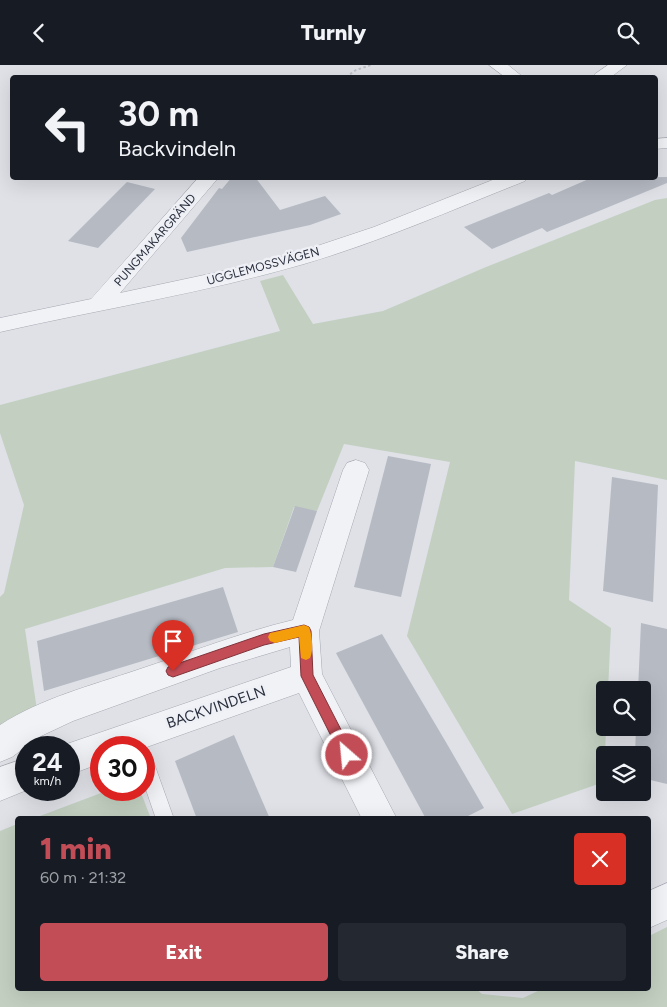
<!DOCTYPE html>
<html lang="en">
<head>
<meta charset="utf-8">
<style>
	:root { --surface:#171b24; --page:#242831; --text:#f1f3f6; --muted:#9ea1a6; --accent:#c34d57 }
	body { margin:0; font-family:Figtree,sans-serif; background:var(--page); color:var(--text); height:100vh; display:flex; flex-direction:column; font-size:19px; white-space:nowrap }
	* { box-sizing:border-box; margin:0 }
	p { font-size:16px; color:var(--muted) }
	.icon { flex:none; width:28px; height:28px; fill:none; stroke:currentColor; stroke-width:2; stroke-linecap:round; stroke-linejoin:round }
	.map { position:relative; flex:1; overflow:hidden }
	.sheet { position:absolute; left:15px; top:751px; width:636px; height:175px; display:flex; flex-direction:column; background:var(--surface); border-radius:5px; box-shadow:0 5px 20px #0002 }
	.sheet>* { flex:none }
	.top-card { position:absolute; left:10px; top:10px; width:648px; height:105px; border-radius:5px; box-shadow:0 5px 20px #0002; background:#171b24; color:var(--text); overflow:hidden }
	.fabs { position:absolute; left:596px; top:616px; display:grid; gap:10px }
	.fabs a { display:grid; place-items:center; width:55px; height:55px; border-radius:5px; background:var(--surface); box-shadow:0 5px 20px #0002; font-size:25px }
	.speed { position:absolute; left:15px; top:671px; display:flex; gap:10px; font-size:25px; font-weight:700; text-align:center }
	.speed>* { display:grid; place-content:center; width:65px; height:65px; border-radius:50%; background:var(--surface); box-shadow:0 5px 20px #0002; line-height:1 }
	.speed small { font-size:12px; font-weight:400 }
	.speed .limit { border:8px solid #d22; background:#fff; color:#111 }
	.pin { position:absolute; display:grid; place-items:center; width:42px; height:42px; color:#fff; margin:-51px -21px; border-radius:50% 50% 50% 0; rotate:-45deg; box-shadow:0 0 5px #0007 }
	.pin .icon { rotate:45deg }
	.me { position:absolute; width:55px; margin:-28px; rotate:333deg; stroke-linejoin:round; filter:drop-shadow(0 0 4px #0008) }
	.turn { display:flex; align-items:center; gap:18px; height:105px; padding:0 25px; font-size:22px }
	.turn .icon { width:65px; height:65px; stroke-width:2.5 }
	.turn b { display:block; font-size:35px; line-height:42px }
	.round { display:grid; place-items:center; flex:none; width:52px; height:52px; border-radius:5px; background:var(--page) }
	.head { display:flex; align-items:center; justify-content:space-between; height:85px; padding:0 25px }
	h1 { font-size:30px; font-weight:800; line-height:38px; color:var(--accent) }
	.cta { display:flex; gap:10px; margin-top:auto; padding:10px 25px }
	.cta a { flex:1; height:58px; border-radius:5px; background:var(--accent); color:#fff; font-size:20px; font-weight:800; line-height:58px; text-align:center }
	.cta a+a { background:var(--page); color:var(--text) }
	header { display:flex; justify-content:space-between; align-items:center; height:65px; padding:0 25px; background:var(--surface); font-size:22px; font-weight:800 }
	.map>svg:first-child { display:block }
	.green { fill:#c3d0c1 }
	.building { fill:#b6bac3 }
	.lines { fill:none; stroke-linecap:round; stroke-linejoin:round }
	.service-casing { stroke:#a5a8b1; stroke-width:1 }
	.minor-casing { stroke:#a5a8b1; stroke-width:1 }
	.path { stroke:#bdbfc6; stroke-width:2; stroke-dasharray:2.5 2.5; stroke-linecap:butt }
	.service { fill:#f1f2f6; fill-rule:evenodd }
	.minor { fill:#f1f2f6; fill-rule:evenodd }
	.route { fill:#c34d57; stroke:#7f3239 }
	.slow { fill:#f59e0b }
	.labels { text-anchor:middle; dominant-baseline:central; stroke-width:5; stroke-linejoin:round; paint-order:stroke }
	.far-street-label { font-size:12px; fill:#292f3d; stroke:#eef0f5 }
	.street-label { font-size:15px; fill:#292f3d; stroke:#eef0f5 }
</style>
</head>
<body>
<header><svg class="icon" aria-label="back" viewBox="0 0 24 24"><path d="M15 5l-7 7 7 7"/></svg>Turnly<svg class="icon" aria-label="search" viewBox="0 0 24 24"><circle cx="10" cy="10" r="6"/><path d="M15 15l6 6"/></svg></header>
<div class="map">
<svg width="667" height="942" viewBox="0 0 667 942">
	<rect width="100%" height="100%" fill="#dfe1e7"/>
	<g class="green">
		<path d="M667,133V415L575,396L569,535L611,563L608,625H605L606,663L604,717L512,749L407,571L450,397L344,379L317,446L294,442L273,502L225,503L25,564L37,645L0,670V532L4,528L24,440L0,368V340L280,266L260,216L283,210L313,259L383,246L486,202L655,135Z"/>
		<path d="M109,725H140L151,754H32Z"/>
		<path d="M17,759L18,924H476L482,929L523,933L542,924H649V871L667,862V942H0V766Z"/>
	</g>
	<g class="building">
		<path d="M232,112H255L280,145L325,131L341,149L310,160L187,187L181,173L219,123L222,124Z"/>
		<path d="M667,112V118L599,146L547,167L542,163L492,184L464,162L549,128L552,130L591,113Z"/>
		<path d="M127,117L155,124L98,183L68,176Z"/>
		<path d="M388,391L431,399L401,532L354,522Z"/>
		<path d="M612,412L658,420L653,537L603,526Z"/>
		<path d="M295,441L317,446L296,507L273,502Z"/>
		<path d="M223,522L238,567L44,626L37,576Z"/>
		<path d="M641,558L667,564V719L642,713V690H635L636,662H642V625H638Z"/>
		<path d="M382,569L447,679L484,743L462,754H426L336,588Z"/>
		<path d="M234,670L270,754H197L175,696Z"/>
	</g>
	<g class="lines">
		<g class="service-casing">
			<path id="service" d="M144,684L150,687L174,754H156L144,719Z"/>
		</g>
		<g class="minor-casing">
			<g id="minor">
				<path d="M489,0H508L523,12H505Z"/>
				<path d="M608,0H627L611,12H593L595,9Z"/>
				<path d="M667,73V83L655,84V74Z"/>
				<path d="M199,112H219L120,228L223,206L290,190L374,162L500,112H527L525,116C452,145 379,177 304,199C204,228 101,244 0,267V253L91,234Z"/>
				<path d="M356,395L365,398L369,405L319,566L322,609L397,754H362L299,628L144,683L101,682V698L69,710V682H58L291,602L290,582L220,603L73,656L39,672L12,692L0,697V660C42,633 90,621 137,605C189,588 239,568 293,555L343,405L347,398Z"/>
				<path d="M26,693L27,725L0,736V702Z"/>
				<path d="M667,818V855L649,863V826Z"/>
			</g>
		</g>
		<path class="path" d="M346,12L356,5L371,0"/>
		<use href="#service" class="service"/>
		<use href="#minor" class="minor"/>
	</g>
	<path class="route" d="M304,560L309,562L311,566L313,610L354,690L352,695L347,697L343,695L301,611L299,572L264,580L173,612L168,610L166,606L168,602L264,569Z"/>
	<path class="slow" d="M304,560L309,562C312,570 314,585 310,593L306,595L301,593L299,572L275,578L270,576L268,572L270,568L275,567Z"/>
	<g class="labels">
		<g class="far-street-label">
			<text transform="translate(155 175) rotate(-49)">PUNGMAKARGRÄND</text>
			<text transform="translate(263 201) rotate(-15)">UGGLEMOSSVÄGEN</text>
		</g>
		<g class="street-label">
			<text transform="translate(216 642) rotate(-19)">BACKVINDELN</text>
		</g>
	</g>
</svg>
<div class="fabs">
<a><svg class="icon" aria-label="search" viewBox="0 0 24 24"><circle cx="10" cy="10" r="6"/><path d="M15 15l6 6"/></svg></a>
<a><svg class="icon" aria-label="layers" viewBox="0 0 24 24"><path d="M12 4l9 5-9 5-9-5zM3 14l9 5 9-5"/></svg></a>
</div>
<div class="speed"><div>24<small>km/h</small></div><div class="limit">30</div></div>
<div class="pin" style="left:173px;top:606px;background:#d93025"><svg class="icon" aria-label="arrive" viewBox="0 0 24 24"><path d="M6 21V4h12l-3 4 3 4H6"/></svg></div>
<svg class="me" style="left:347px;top:690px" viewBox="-20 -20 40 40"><circle r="17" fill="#c34d57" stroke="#fff" stroke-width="3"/><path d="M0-11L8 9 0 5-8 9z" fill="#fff"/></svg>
<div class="top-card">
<div class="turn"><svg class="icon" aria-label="left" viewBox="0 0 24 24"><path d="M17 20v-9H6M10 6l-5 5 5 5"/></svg><div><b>30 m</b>Backvindeln</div></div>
</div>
<section class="sheet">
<div class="head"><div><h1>1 min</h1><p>60 m · 21:32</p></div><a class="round" style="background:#d93025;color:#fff"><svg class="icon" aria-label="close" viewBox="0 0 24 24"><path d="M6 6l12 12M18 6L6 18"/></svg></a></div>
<div class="cta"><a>Exit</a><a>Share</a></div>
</section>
</div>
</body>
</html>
